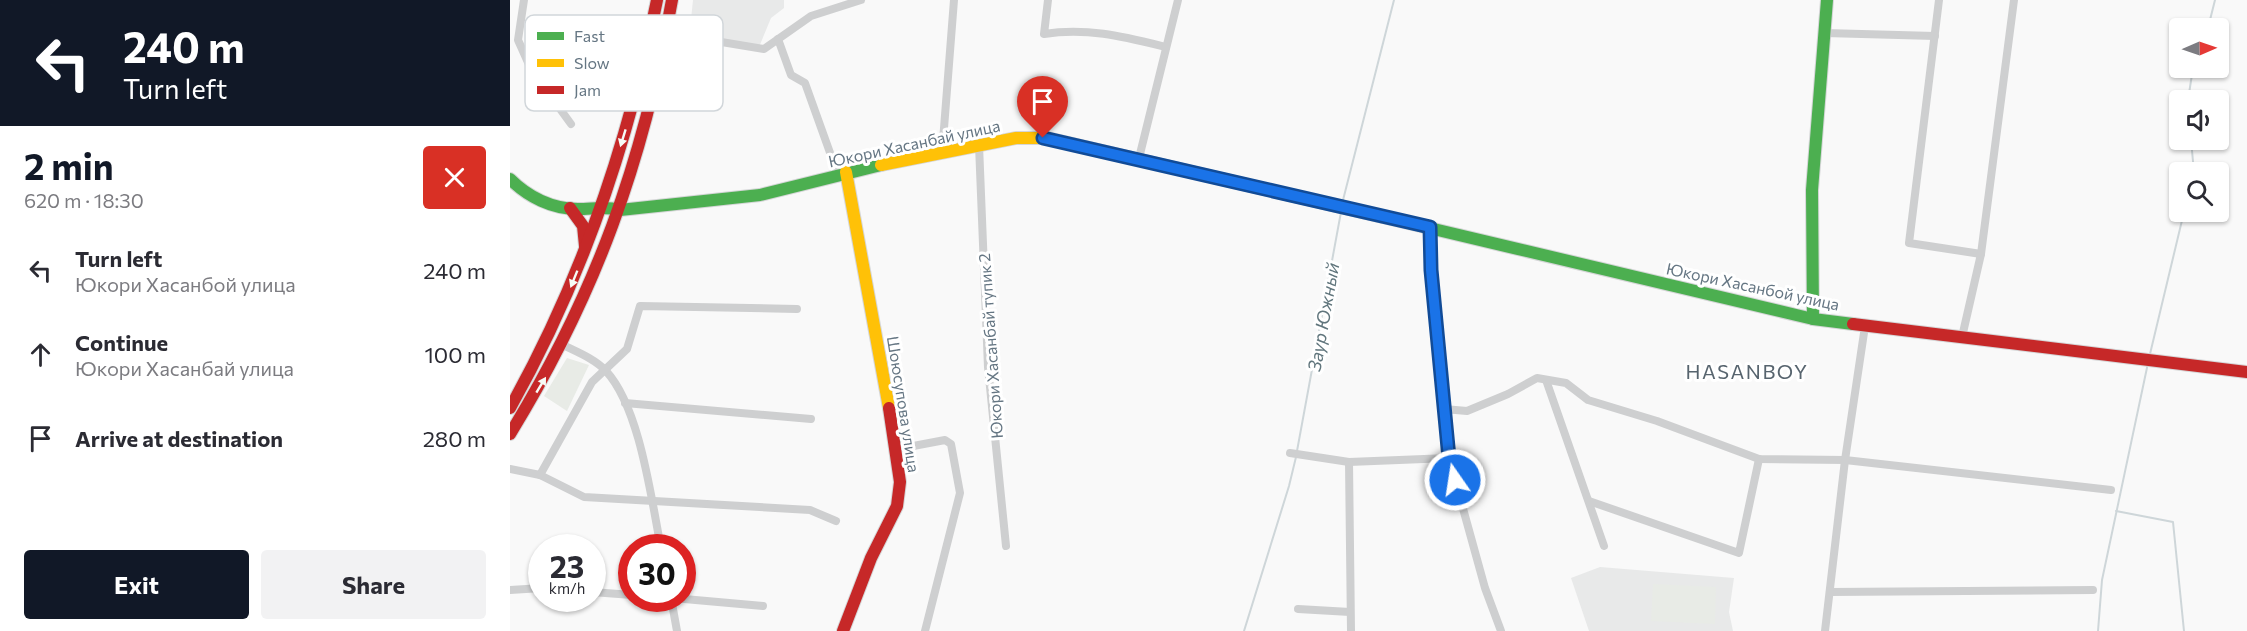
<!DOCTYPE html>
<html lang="en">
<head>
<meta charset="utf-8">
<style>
	:root { --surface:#fff; --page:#f2f2f3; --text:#2b2b33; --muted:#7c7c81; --accent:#111827 }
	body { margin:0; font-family:Commissioner,sans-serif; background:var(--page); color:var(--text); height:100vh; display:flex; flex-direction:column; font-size:22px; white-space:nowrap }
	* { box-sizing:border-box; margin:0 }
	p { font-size:20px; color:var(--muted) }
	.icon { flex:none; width:33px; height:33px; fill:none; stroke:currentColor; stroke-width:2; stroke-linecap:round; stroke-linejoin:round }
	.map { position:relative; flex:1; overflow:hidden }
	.sheet { display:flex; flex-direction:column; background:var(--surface); width:510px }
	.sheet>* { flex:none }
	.banner { background:#111827; color:#fff; overflow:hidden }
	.needle { width:39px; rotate:88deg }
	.buttons { position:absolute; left:1659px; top:18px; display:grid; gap:12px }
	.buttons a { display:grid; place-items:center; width:60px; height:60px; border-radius:6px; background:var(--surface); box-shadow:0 2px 4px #0004; font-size:30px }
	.speed { position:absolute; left:18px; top:534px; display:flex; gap:12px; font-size:30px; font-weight:700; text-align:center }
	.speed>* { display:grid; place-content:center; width:78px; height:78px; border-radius:50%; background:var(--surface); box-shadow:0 2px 4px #0004; line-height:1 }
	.speed small { font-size:15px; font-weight:400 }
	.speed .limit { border:9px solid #d22; background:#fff; color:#111 }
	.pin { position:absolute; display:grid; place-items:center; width:51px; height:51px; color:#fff; margin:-62px -26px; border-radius:50% 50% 50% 0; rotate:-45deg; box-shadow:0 0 6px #0007 }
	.pin .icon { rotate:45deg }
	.me { position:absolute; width:66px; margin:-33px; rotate:347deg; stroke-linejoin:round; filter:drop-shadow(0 0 4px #0008) }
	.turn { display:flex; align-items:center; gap:21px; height:126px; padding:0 24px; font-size:27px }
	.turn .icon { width:78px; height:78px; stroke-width:2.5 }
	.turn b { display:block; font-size:42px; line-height:51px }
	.round { display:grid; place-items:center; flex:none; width:63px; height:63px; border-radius:6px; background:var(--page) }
	.head { display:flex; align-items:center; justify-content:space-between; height:102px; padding:0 24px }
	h1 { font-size:36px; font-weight:700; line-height:45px; color:var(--accent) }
	.cta { display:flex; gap:12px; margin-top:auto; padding:12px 24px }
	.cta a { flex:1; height:69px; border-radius:6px; background:var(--accent); color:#fff; font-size:24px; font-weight:700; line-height:69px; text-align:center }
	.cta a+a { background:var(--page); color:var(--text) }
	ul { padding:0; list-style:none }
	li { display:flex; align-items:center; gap:18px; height:84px; padding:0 24px }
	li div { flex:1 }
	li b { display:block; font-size:22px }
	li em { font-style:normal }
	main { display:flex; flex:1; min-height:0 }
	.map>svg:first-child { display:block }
	.built { fill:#e8e9e9 }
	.green { fill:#e8ebe6 }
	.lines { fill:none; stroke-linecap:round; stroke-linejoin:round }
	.stream { stroke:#ced6d9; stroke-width:2 }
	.fast-casing { stroke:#d5d6d7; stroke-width:14 }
	.slow-casing { stroke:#d5d6d7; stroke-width:14 }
	.jam-casing { stroke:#d5d6d7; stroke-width:14 }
	.street { stroke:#cecfd0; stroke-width:8 }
	.fast { stroke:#4caf50; stroke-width:12 }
	.slow { stroke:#ffc107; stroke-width:12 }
	.jam { stroke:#c62828; stroke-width:12 }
	.oneway { fill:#f6fbf6 }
	.route-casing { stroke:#114b97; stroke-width:15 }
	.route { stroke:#1a73e8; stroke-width:10 }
	.labels { text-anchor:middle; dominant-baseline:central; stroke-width:6; stroke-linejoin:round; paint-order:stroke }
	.street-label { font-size:16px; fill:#657683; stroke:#fff }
	.water-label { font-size:18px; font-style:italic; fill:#60757c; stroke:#fff }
	.quarter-label { font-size:20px; letter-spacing:1.5px; fill:#57646e; stroke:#fff }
	.key { fill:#fff; stroke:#d1d6da; stroke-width:1.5 }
	.key-label { font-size:16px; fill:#657683 }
</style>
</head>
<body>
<main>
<section class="sheet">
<div class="banner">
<div class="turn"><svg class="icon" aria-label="left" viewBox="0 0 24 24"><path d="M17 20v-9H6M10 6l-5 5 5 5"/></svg><div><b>240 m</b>Turn left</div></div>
</div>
<div class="head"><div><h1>2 min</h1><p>620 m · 18:30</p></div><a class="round" style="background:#d93025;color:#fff"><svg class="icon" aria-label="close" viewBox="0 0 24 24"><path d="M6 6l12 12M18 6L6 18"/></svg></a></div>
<ul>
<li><svg class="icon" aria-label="left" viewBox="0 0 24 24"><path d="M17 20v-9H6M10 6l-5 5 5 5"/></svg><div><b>Turn left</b><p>Юкори Хасанбой улица</p></div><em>240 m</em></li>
<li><svg class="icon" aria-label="ahead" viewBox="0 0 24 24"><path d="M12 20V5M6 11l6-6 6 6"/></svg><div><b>Continue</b><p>Юкори Хасанбай улица</p></div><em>100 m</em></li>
<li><svg class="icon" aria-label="arrive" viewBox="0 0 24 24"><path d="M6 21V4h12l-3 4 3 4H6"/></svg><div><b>Arrive at destination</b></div><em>280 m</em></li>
</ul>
<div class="cta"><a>Exit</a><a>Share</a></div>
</section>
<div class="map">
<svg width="1737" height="631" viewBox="0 0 1737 631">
	<rect width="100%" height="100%" fill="#f9f9f9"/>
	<g class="built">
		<path d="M183,0H274V8L261,18L249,47L179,39Z"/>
		<path d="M1090,567L1224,578L1219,612L1223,631H1079L1061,578Z"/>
	</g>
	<g class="green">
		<path d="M57,358L79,365L57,411L34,396Z"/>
		<path d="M1143,584L1206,587L1205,624L1141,621Z"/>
	</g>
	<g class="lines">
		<g class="stream">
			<path d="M1698,28L1705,0"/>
			<path d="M1678,100L1683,68"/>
			<path d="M1681,140L1684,172"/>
			<path d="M832,204L884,0"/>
			<path d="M1640,354L1674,212"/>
			<path d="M787,451L831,212"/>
			<path d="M1606,511L1663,522L1674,631"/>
			<path d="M734,631L779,486L786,457"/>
			<path d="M1588,631L1592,580L1638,363"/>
		</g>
		<g class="fast-casing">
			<g id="fast">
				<path d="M0,179C18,197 42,209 68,209C83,209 95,206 110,210L250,195L371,165"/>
				<path d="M873,217L1303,319L1343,324"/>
				<path d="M1303,319L1302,190L1317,0"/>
			</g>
		</g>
		<g class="slow-casing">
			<g id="slow">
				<path d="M371,165L506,138H537L873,217"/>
				<path d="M336,172L379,408"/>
			</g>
		</g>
		<g class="jam-casing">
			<g id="jam">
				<path d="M60,208L73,226L75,246"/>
				<path d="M1343,324L1737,372"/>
				<path d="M0,408C72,280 118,144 147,0"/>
				<path d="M0,434C86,294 133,162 162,0"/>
				<path d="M333,631L361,558L387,506L390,482L379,408"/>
			</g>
		</g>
		<g class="street">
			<path d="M14,0L8,40L21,69L61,124"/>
			<path d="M538,0L534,34C577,27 615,37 656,47"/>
			<path d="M1429,0L1399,243L1471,254"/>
			<path d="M157,33L254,49L301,16L351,0"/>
			<path d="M1315,33L1425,36"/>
			<path d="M268,39L281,75L295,83L328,175"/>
			<path d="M21,69L128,89"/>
			<path d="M469,145L478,367L496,546"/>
			<path d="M436,152L433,141L444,0"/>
			<path d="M629,158L668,0"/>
			<path d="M920,227L921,270L939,458L975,588L991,631"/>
			<path d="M1452,337L1471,254L1504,0"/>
			<path d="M53,345C67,352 85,359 96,371C130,408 141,498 151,548"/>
			<path d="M1036,380L1094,546"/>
			<path d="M115,403L301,419"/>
			<path d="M934,409L957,411L998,394L1027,378L1056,383L1078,400L1147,421L1249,459L1335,460L1601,490"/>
			<path d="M386,444L398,447L435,440L441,444L450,493L415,631"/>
			<path d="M780,453L839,462L939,458"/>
			<path d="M839,462L841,631"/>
			<path d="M0,469L30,475L74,497L300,510L326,521"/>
			<path d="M30,475L82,382L117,349L130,306L287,309"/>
			<path d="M1079,501L1229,553L1249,459"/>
			<path d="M0,590L32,588"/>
			<path d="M82,592L122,595"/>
			<path d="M1320,592L1583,590"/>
			<path d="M161,598L167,631"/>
			<path d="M163,598L253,606"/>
			<path d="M788,609L840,612"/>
			<path d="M1315,631L1335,460L1355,326"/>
		</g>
		<use href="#fast" class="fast"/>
		<use href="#slow" class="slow"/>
		<use href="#jam" class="jam"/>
	</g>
	<defs><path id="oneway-solid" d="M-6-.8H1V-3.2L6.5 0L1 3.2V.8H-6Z" transform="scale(1.5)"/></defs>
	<g class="oneway">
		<use href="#oneway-solid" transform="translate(113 138) rotate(107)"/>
		<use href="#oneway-solid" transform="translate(64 279) rotate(112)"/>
		<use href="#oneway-solid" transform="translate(31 385) rotate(-59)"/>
	</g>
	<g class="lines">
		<g class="route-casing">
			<path id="route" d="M533,138L920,227L921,270L939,458L945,480"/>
		</g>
		<use href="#route" class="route"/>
	</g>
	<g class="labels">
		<g class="street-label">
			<text transform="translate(404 143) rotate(-12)">Юкори Хасанбай улица</text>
			<text transform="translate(1243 286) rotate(12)">Юкори Хасанбой улица</text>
			<text transform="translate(480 346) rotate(-94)">Юкори Хасанбай тупик 2</text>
			<text transform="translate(394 404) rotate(81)">Шоюсупова улица</text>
		</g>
		<g class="water-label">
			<text transform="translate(813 317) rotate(-80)">Заур Южный</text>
		</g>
		<g class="quarter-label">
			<text x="1237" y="371">HASANBOY</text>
		</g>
	</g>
	<rect x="15" y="15" width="198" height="96" rx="9" class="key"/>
	<rect x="27" y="32" width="27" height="8" fill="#4caf50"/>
	<rect x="27" y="59" width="27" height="8" fill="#ffc107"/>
	<rect x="27" y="86" width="27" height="8" fill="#c62828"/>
	<g class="key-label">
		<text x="64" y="42">Fast</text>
		<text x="64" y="69">Slow</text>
		<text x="64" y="96">Jam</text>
	</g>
</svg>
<div class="buttons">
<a><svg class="needle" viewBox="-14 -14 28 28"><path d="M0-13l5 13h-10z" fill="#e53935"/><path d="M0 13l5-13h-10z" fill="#7c7c81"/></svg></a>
<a><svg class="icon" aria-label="sound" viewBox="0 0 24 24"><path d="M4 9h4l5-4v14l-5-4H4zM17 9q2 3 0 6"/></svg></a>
<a><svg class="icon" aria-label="search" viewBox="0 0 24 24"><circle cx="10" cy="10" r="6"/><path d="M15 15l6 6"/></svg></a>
</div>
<div class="speed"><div>23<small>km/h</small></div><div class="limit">30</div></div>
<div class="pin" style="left:533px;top:138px;background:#d93025"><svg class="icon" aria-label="arrive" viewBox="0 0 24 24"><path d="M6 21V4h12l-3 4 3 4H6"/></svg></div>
<svg class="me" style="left:945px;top:480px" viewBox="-20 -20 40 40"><circle r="17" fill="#1a73e8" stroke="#fff" stroke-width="3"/><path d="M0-11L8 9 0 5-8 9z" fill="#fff"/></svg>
</div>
</main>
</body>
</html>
